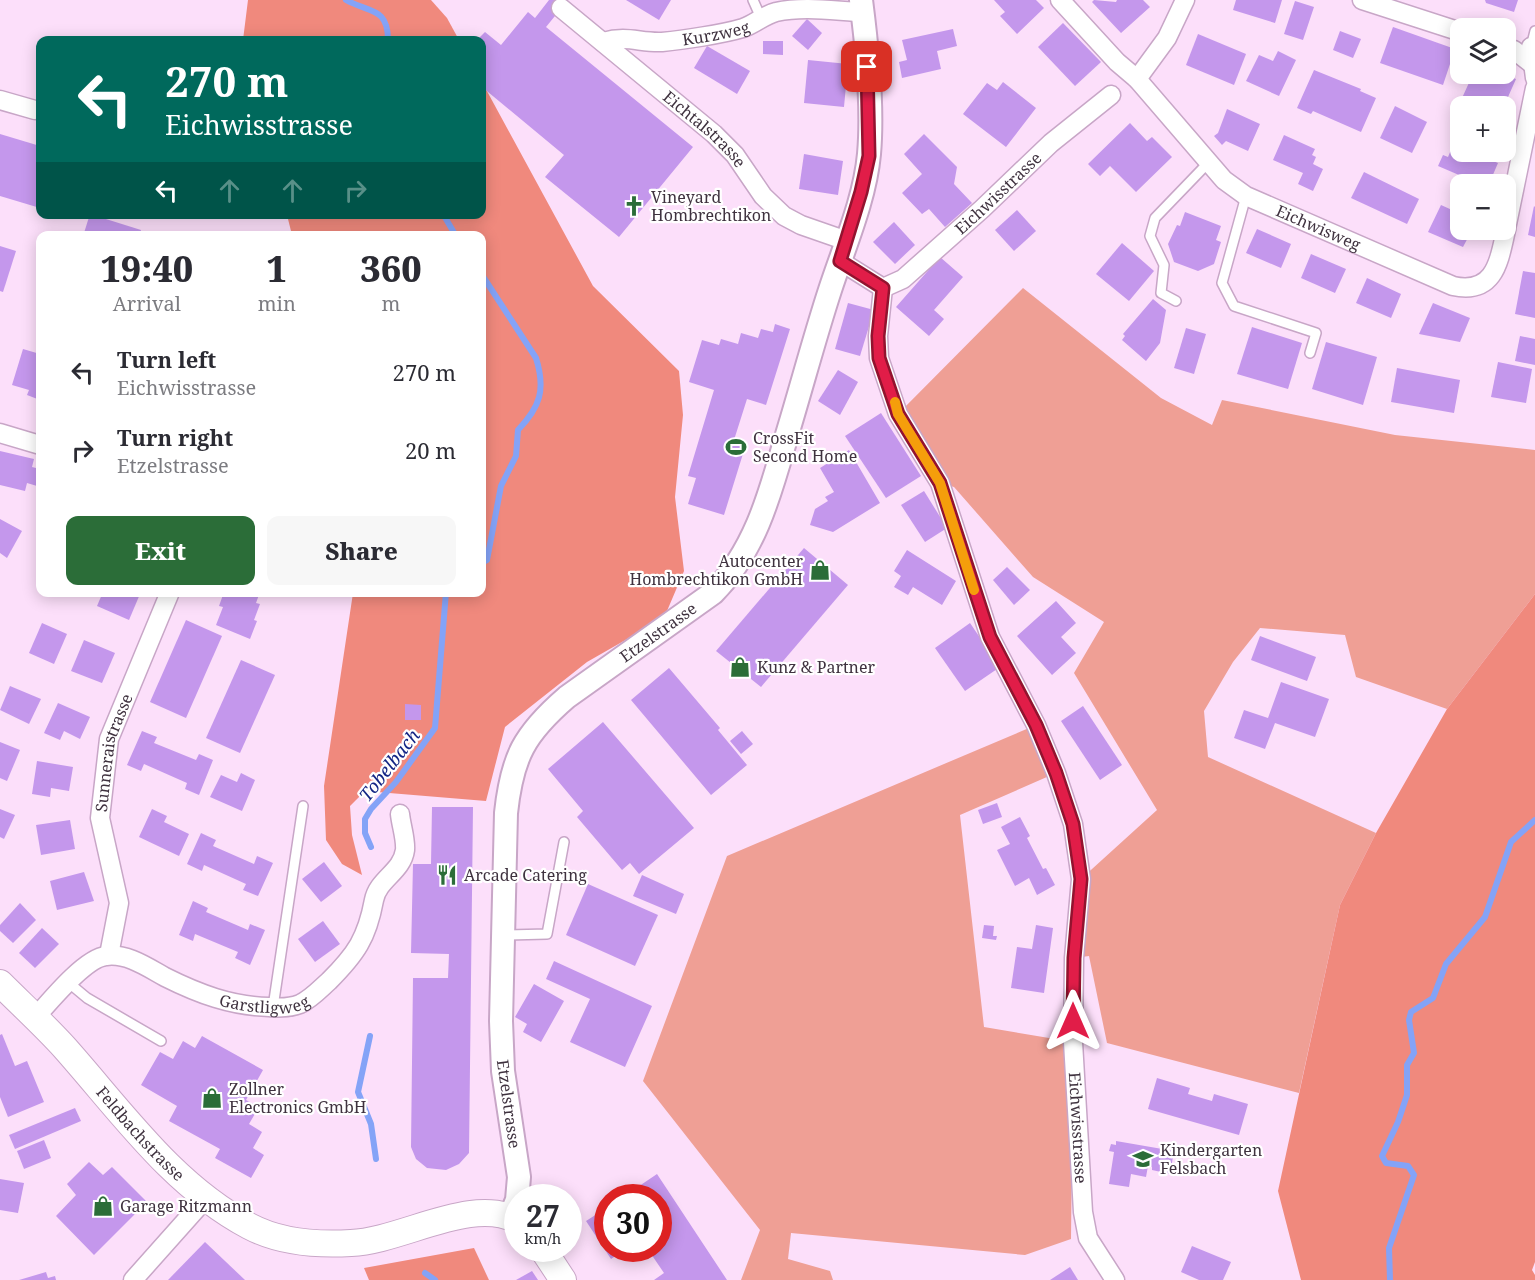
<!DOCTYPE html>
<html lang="en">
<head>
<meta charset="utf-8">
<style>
	:root { --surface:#fff; --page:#f7f7f7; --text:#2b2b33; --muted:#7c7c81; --accent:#2b6d38 }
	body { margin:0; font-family:"Noto Serif",serif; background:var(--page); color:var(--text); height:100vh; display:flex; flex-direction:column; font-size:22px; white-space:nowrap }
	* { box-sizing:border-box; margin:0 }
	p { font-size:20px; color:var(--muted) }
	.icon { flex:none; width:33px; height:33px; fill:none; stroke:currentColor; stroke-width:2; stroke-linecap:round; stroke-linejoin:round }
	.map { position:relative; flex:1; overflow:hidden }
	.side { position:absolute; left:36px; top:231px; width:450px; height:366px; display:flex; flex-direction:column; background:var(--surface); border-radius:12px; box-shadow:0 3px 15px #0003 }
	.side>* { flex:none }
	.hud { position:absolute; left:36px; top:36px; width:450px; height:183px; border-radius:12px; box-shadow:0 3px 15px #0003; background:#00695c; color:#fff; overflow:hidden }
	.tools { position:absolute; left:1450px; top:18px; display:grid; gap:12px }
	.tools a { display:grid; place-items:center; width:66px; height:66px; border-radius:12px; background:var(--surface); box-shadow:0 3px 15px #0003; font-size:30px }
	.speed { position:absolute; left:504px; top:1184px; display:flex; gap:12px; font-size:30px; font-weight:700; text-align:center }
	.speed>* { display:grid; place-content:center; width:78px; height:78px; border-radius:50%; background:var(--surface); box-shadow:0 3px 15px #0003; line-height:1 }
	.speed small { font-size:15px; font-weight:400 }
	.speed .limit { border:9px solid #d22; background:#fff; color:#111 }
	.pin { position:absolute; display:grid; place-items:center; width:51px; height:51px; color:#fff; margin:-26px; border-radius:12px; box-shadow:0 3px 9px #0006 }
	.me { position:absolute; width:66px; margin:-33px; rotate:0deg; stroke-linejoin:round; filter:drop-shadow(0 0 4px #0008) }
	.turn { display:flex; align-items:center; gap:21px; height:126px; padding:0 30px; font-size:27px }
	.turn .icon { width:78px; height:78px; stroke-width:2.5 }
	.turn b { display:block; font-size:42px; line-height:51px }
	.lanes { display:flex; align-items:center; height:57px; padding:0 30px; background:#0003; justify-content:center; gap:30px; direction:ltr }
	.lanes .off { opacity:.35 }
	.eta { display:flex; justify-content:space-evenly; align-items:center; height:102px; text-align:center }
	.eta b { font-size:36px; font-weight:800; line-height:42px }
	.cta { display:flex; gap:12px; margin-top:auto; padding:12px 30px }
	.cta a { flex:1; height:69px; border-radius:12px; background:var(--accent); color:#fff; font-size:24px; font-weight:800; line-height:69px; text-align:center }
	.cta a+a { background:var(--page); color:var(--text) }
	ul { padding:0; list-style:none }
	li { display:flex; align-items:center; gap:18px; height:78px; padding:0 30px }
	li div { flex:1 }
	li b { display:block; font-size:22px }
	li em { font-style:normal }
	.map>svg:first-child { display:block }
	.green { fill:#ef9f95 }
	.forest { fill:#f0897d }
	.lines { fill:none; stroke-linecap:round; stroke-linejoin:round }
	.stream { stroke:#84a3f7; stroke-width:6 }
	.building { fill:#c497ec }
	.service-casing { stroke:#c8a6c7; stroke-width:12 }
	.minor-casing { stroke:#c8a6c7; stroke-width:21 }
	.tertiary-casing { stroke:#c8a6c7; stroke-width:26 }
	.secondary-casing { stroke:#c8a6c7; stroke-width:28 }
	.service { stroke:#fff; stroke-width:9 }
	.minor { stroke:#fff; stroke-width:18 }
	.tertiary { stroke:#fff; stroke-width:22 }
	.secondary { stroke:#fff; stroke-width:26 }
	.route-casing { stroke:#92132f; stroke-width:15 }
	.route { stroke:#e11d48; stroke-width:10 }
	.slow { stroke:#f59e0b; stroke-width:10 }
	.labels { text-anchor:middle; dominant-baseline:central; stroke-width:4.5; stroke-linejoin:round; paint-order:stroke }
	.street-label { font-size:16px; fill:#3f323f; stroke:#fff }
	.poi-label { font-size:16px; fill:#3f323f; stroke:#fff; text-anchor:start }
	.water-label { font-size:18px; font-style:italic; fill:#152685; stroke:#fff }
</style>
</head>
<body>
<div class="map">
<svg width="1535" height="1280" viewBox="0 0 1535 1280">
	<rect width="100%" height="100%" fill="#fcdffa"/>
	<g class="green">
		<path d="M1023,288L1161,398L1212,425L1222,400L1395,435L1535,450V594L1447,709L1356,677L1345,635L1260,628L1233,662L1204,711L1208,757L1376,833L1340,905L1299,1093L1107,1043L1089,956L1074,958L1081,879L1157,810L1074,673L1104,622L1033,577L954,487L940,483L898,414Z"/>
		<path d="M1036,725L1056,773L960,815L984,1027L1073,1042L1071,1239L1025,1255L791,1233L788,1259L830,1271L833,1280H741L760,1230L643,1081L727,856Z"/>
	</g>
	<g class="forest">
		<path d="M248,0H431L447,18L459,40H243Z"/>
		<path d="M482,82L593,286L679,371L683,415L675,497L684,571L664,618L587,662L505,727L486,801L365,791L350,806L352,835L362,875L342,864L326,840L324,786L353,593L482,592V236L292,235L287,215L482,214Z"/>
		<path d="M1535,594V1262L1532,1270L1535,1275V1280H1301L1278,1191L1340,905L1376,833L1447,709Z"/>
		<path d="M474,1248L489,1280H369L364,1268Z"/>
	</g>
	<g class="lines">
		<g class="stream">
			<path d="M346,0C369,13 388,7 388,40"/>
			<path d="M443,214L456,236"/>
			<path d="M482,275L536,358C546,390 540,407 518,430L516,456L501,486L487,560L482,563"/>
			<path d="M371,847L365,833V819L371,809L396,782L435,728L446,592"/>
			<path d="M370,1036L358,1092L371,1124L376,1159"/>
			<path d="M425,1273L435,1280"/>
			<path d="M1390,1280L1389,1248L1414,1175L1408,1166L1386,1163L1382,1156L1398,1122L1407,1095V1065L1414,1053L1409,1020L1411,1012L1433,998L1446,964L1485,917L1511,842L1535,820"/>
		</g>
	</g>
	<g class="building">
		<path d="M549,0H568L546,27L693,147L619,237L545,177L564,155L482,87V40H477L485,32L501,45L528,12L535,18Z"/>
		<path d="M626,0H671L659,20Z"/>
		<path d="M994,0H1036L1044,8L1017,34L1000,16L1005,12Z"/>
		<path d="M1094,0L1116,2L1117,0H1143L1150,7L1121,33L1092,2Z"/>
		<path d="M1236,0H1282L1275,23L1233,10Z"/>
		<path d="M1485,0H1518L1514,12L1486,3Z"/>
		<path d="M1295,1L1314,7L1303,40L1284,34Z"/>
		<path d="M807,19L822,33L808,50L792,36Z"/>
		<path d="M1063,23L1101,62L1075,86L1038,47Z"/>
		<path d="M1393,27L1455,49L1443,85L1380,63Z"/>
		<path d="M953,29L957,46L937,51L941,69L902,78L899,62L907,60L902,40Z"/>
		<path d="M1340,31L1361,39L1353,58L1333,50Z"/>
		<path d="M1198,34L1246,54L1234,85L1186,65Z"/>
		<path d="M763,41H783V55L763,54Z"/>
		<path d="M707,46L750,71L737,94L694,68Z"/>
		<path d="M1278,51L1296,60L1279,96L1246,81L1259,55L1273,61Z"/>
		<path d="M808,60L848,64L844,107L804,103Z"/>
		<path d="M1314,70L1361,89L1360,91L1376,98L1361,132L1313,111L1311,114L1297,108Z"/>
		<path d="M1473,74H1503L1516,79L1504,106H1497L1481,99L1478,105L1462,98Z"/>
		<path d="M1003,82L1036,108L1006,147L963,114L987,83L997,90Z"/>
		<path d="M1395,106L1427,122L1412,153L1380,138Z"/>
		<path d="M1227,109L1260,124L1248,151L1226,141L1222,145L1214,136L1218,133Z"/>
		<path d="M1130,123L1147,141L1152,137L1172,157L1136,192L1110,166L1100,176L1088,164Z"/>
		<path d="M1458,133L1461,134V152H1477L1476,154L1498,163L1489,184H1480L1438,166L1443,155L1448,157Z"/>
		<path d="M0,134L40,146V208L0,196Z"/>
		<path d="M924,134L957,167L954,184L972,203L945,227L929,209L922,214L902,193L922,174L904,154Z"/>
		<path d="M1284,135L1315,149L1312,155L1316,157L1313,164L1323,169L1313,191L1298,184L1303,173L1273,160Z"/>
		<path d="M804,154L843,161L838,195L799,189Z"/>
		<path d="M1364,172L1419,199L1407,224L1351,198Z"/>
		<path d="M1441,205L1461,214V230H1472L1463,247L1428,232Z"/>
		<path d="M1534,206L1535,207V237L1528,235Z"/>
		<path d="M1017,210L1036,231L1014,251L995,230Z"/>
		<path d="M1185,212L1221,226L1216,240L1221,242L1214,264L1198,271L1174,262L1168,244L1177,225L1180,226Z"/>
		<path d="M90,214L141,230L139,236H83Z"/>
		<path d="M894,222L915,245L895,264L873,242Z"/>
		<path d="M1257,229L1291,244L1281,268L1246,253Z"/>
		<path d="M1122,243L1154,271L1129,301L1096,274Z"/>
		<path d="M0,246L16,251L3,292L0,291Z"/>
		<path d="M1311,254L1346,269L1335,293L1301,278Z"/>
		<path d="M940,257L963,277L934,310L944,319L929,336L896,307Z"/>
		<path d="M1523,271L1535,273V318L1515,314Z"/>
		<path d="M1367,278L1401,294L1391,318L1356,303Z"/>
		<path d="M1153,299L1166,310L1160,343L1146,361L1122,340L1125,336L1123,334Z"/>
		<path d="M848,303L874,310L860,356L835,349Z"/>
		<path d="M1433,303L1470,318L1460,342L1419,334Z"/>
		<path d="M775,324L790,329L766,405L747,399L734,440L746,444L724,515L688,504L696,478L688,476L714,390L689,382L702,340L719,345L721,339L738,344L741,333L758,338L761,329L773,332Z"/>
		<path d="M1252,327L1302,343L1288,389L1237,374Z"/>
		<path d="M1186,328L1206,334L1194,374L1174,368Z"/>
		<path d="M1520,336L1535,339V365L1515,361Z"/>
		<path d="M1326,342L1377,357L1363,405L1312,389Z"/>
		<path d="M23,349L40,354V400L27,395L29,390L12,385Z"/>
		<path d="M1498,362L1532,369L1526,403L1491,397Z"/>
		<path d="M1397,368L1460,380L1454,413L1391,402Z"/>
		<path d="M838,370L858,382L840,415L818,401Z"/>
		<path d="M881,413L921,476L886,498L845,436Z"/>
		<path d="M849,450L880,503L833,532L810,525L815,509L828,501L825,497L834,492L820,468Z"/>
		<path d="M0,451L34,459L32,467L40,469L37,486L27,483L25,491L0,485Z"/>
		<path d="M924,491L947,528L925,542L901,505Z"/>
		<path d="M0,519L22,531L7,558L0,553Z"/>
		<path d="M804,548L848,585L761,687L716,651Z"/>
		<path d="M907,550L956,581L942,605L913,587L908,595L894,587L901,576L894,571Z"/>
		<path d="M1007,567L1030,590L1014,605L993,580Z"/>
		<path d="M103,592L140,594L129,620L97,606Z"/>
		<path d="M224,592H260L256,603L260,604L254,620L257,621L250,639L216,625L223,607L219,606Z"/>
		<path d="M1056,601L1076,623L1061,637L1076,653L1052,675L1017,636Z"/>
		<path d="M186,620L222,636L186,718L150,702Z"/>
		<path d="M42,623L67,634L54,664L29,653Z"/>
		<path d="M970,623L1000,667L965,691L935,648Z"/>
		<path d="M1260,636L1316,657L1307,681L1251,660Z"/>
		<path d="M84,640L115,653L102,683L71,671Z"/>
		<path d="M241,660L275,675L240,753L206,738Z"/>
		<path d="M669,668L720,728L718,730L747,765L711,795L631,700Z"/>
		<path d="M1281,682L1329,699L1315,737L1275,723L1265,749L1234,738L1244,710L1268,718Z"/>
		<path d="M10,686L41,699L29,724L0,710Z"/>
		<path d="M58,703L90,717L80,739L64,731L60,740L44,733Z"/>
		<path d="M405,704L421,705V720H405Z"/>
		<path d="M1083,706L1122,765L1100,780L1061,721Z"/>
		<path d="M603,722L694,828L639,874L630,863L622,870L577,817L583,811L548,769Z"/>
		<path d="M142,731L157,737L154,743L196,760L199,754L213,760L199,795L185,789L187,783L144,764L141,771L127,765Z"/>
		<path d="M742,731L753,744L741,754L730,741Z"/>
		<path d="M0,742L20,750L7,781L0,778Z"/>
		<path d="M37,761L73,767L69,791L51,788L50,797L32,794Z"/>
		<path d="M241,773L255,780L242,811L210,797L221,775L237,782Z"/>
		<path d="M997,803L1002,817L983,824L978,810Z"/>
		<path d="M432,807H473L469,1153L459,1164L446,1170L427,1168L416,1159L411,1147L413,978H448L449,954L411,953L413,864H431Z"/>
		<path d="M0,809L15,815L4,839L0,837Z"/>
		<path d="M152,809L167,816L164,822L189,834L179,856L139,837Z"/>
		<path d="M1020,817L1030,836L1027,838L1043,869L1046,868L1055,885L1037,895L1029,878L1015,886L997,850L1010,844L1001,827Z"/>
		<path d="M70,820L75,849L41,855L36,825Z"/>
		<path d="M201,833L216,840L213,846L254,864L257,856L273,863L258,896L243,890L246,884L204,865L202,871L187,864Z"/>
		<path d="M324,862L342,886L321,902L302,879Z"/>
		<path d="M84,872L94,901L57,910L50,881Z"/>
		<path d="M642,875L684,894L676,914L633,896Z"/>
		<path d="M588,884L658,915L635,966L566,935Z"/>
		<path d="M193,901L208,908L206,912L248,930L250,924L265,930L250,965L235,958L238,952L195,934L193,941L179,935Z"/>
		<path d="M20,903L36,920L13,943L0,931V925Z"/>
		<path d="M323,921L340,944L315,962L298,939Z"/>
		<path d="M984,925L994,926L993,936H997L996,940L982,938Z"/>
		<path d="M1036,925L1053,928L1044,993L1011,988L1017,947L1032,949Z"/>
		<path d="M42,928L59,944L35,968L19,953Z"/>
		<path d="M554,961L652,1006L625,1067L570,1042L590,999L546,979Z"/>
		<path d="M534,984L564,1001L541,1042L523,1032L527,1024L515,1017Z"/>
		<path d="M2,1034L15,1066L27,1061L44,1102L8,1117L0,1097V1035Z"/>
		<path d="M202,1036L263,1070L246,1100L259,1107L249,1124L262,1132L253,1148L264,1155L251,1178L215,1158L220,1149L169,1121L177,1106L141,1085L160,1052L173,1059L183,1041L195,1048Z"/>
		<path d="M1157,1078L1190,1088L1188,1094L1212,1101L1214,1094L1248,1104L1239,1135L1148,1109Z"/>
		<path d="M75,1108L81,1121L15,1149L9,1135Z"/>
		<path d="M44,1140L51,1158L24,1169L17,1151Z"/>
		<path d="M1116,1141L1174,1151L1170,1174L1152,1170V1167L1148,1166L1146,1177L1131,1174L1129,1187L1109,1184L1114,1152L1109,1151L1111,1144L1116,1145Z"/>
		<path d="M89,1162L103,1175L112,1167L147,1202L94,1255L56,1216L76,1195L67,1184Z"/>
		<path d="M657,1174L727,1280H654L664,1273L647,1248H658V1197H623Z"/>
		<path d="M0,1179L24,1183L18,1213L0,1210Z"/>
		<path d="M608,1207V1248H627L611,1259L586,1221Z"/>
		<path d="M205,1242L245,1280H168Z"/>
		<path d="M1192,1246L1231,1262L1223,1280H1199L1181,1272Z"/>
		<path d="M1070,1267L1078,1280H1050Z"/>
		<path d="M532,1271L538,1280H516Z"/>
		<path d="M46,1272L48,1278L55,1276L56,1280H19Z"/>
	</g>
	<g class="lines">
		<g class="service-casing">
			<g id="service">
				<path d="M753,0L761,18"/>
				<path d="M1531,47L1535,31"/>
				<path d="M1246,196L1222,283L1234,306L1316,333L1310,353"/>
				<path d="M1176,301L1161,293L1164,265L1150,236L1155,218L1208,163"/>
				<path d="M504,935L547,934L564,842"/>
				<path d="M69,983L87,998L161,1041"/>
				<path d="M273,1007L303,806"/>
			</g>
		</g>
		<g class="minor-casing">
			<g id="minor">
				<path id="s1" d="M1060,0L1117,62L1137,79L1224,180L1246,196L1453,286C1495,295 1499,261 1506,230"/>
				<path d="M1362,0L1461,32"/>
				<path id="s2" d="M561,8L714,134L735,155L763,196L784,216L801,225L847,241"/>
				<path id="s3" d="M603,42C628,35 639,43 662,42C683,40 723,34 743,28C755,24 764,15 776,12C804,6 835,11 863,12"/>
				<path d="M1531,47L1535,78"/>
				<path d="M1514,50L1532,64"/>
				<path d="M1137,79L1167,38L1185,0"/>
				<path d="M0,100L35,110"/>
				<path d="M1506,229L1535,88"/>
				<path d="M840,261L883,288"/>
				<path id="s4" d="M883,288L878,336L879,358L898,414L940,483L990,637L1036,725L1056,773L1073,824L1081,879L1074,958L1073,1042L1083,1212L1088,1238L1115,1280"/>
				<path id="s5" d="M883,288L903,279L982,209L1051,143L1111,95"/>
				<path d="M0,433L40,445"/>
				<path id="s6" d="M109,955L119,903L100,818L109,739L170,592"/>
				<path id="s7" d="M35,1018C50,1001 85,958 106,956C127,953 147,967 165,977C199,994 231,1006 269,1007C280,1008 290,1008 300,1004C311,999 320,989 329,981C356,954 367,938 374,900C378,879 402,872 405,850C406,839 401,825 400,814"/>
				<path d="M133,1280L206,1198"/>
			</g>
		</g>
		<g class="tertiary-casing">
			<g id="tertiary">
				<path id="s8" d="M510,1217L517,1200L519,1177L503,1071L501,1021L506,813C512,757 524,734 567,697L713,593C755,551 770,494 786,438C801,389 814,339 830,290C844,247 865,199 869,154C873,109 867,46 861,0"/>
			</g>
		</g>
		<g class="secondary-casing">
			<g id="secondary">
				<path id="s9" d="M0,983C22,1005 44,1025 64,1047C121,1111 172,1185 249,1226C279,1242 318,1245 351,1243C402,1241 473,1195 518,1221"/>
				<path d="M542,1248L563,1280"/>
			</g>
		</g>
		<use href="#service" class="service"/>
		<use href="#minor" class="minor"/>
		<use href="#tertiary" class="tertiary"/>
		<use href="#secondary" class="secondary"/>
	</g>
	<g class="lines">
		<g class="route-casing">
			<path id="route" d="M867,67L869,156L861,192L840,261L883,288L878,336L879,358L898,414L940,483L990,637L1036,725L1056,773L1073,824L1081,879L1074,958L1073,1021"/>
		</g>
		<use href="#route" class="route"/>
		<path class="slow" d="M895,402L898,414L940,483L974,590"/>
	</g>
	<defs>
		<g id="church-bare" transform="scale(1.62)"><path d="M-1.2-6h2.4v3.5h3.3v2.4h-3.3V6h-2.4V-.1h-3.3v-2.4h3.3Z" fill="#2b6d38" stroke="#fff" stroke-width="2.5" paint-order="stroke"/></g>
		<g id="stadium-bare" transform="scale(1.62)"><path d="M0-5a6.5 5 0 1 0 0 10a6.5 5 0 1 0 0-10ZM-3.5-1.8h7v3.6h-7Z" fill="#2b6d38" stroke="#fff" stroke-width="2.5" paint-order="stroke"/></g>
		<g id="shop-bare" transform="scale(1.62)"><path d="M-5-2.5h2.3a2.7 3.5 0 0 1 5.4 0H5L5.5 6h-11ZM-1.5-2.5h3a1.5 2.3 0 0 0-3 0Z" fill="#2b6d38" stroke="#fff" stroke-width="2.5" paint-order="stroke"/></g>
		<g id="restaurant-bare" transform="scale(1.62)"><path d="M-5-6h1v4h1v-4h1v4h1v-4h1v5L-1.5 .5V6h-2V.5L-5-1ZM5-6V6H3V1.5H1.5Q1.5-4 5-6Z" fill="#2b6d38" stroke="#fff" stroke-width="2.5" paint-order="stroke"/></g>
		<g id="school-bare" transform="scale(1.62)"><path d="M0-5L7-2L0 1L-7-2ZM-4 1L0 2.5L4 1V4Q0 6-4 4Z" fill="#2b6d38" stroke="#fff" stroke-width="2.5" paint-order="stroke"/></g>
	</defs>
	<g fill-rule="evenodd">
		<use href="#church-bare" x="634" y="206"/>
		<use href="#stadium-bare" x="736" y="447"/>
		<use href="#shop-bare" x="820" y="570"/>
		<use href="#shop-bare" x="740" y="667"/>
		<use href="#restaurant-bare" x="447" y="875"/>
		<use href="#shop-bare" x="212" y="1098"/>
		<use href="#school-bare" x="1143" y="1159"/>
		<use href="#shop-bare" x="103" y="1206"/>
	</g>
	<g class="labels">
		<g class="street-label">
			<text stroke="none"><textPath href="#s3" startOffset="114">Kurzweg</textPath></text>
			<text stroke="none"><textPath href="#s2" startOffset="188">Eichtalstrasse</textPath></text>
			<text stroke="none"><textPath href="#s5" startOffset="150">Eichwisstrasse</textPath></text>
			<text stroke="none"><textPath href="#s1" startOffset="350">Eichwisweg</textPath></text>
			<text stroke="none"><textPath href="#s8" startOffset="654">Etzelstrasse</textPath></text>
			<text stroke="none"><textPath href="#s6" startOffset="207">Sunneraistrasse</textPath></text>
			<text stroke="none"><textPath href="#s7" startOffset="264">Garstligweg</textPath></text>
			<text transform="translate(509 1104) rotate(82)">Etzelstrasse</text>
			<text stroke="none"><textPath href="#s4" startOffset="882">Eichwisstrasse</textPath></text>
			<text stroke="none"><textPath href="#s9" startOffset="206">Feldbachstrasse</textPath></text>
		</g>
		<g class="poi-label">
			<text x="651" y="197">Vineyard<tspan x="651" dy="18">Hombrechtikon</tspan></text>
			<text x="753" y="438">CrossFit<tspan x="753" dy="18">Second Home</tspan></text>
			<text x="803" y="561" text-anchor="end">Autocenter<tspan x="803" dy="18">Hombrechtikon GmbH</tspan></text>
			<text x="757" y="667">Kunz &amp; Partner</text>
			<text x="464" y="875">Arcade Catering</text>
			<text x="229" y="1089">Zollner<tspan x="229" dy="18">Electronics GmbH</tspan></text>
			<text x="1160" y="1150">Kindergarten<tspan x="1160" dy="18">Felsbach</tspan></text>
			<text x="120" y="1206">Garage Ritzmann</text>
		</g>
		<g class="water-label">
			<text transform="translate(389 765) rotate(-52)">Tobelbach</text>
		</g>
	</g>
</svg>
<div class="tools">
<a><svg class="icon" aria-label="layers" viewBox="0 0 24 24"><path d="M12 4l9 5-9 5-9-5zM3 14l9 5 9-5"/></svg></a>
<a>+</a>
<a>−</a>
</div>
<div class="speed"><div>27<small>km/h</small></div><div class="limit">30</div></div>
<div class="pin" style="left:867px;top:67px;background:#d93025"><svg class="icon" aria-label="arrive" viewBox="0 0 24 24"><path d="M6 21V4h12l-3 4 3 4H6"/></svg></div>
<svg class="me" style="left:1073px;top:1021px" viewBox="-20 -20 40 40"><path d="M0-17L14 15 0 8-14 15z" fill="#e11d48" stroke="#fff" stroke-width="4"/></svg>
<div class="hud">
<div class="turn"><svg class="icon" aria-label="left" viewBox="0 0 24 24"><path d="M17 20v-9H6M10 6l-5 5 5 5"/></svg><div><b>270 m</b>Eichwisstrasse</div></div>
<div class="lanes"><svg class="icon" aria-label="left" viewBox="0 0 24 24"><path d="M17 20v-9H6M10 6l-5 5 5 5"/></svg><svg class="icon off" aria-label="ahead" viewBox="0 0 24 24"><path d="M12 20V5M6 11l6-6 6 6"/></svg><svg class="icon off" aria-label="ahead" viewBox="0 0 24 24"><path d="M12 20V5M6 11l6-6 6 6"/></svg><svg class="icon off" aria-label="right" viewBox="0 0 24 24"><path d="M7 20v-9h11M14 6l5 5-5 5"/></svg></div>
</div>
<section class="side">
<div class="eta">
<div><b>19:40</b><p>Arrival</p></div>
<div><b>1</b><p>min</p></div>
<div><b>360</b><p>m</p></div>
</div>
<ul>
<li><svg class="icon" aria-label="left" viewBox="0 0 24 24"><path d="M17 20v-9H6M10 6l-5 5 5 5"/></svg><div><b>Turn left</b><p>Eichwisstrasse</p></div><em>270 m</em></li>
<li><svg class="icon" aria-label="right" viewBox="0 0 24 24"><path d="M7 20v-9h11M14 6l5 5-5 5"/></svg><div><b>Turn right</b><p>Etzelstrasse</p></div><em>20 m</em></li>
</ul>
<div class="cta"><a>Exit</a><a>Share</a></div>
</section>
</div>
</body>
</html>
